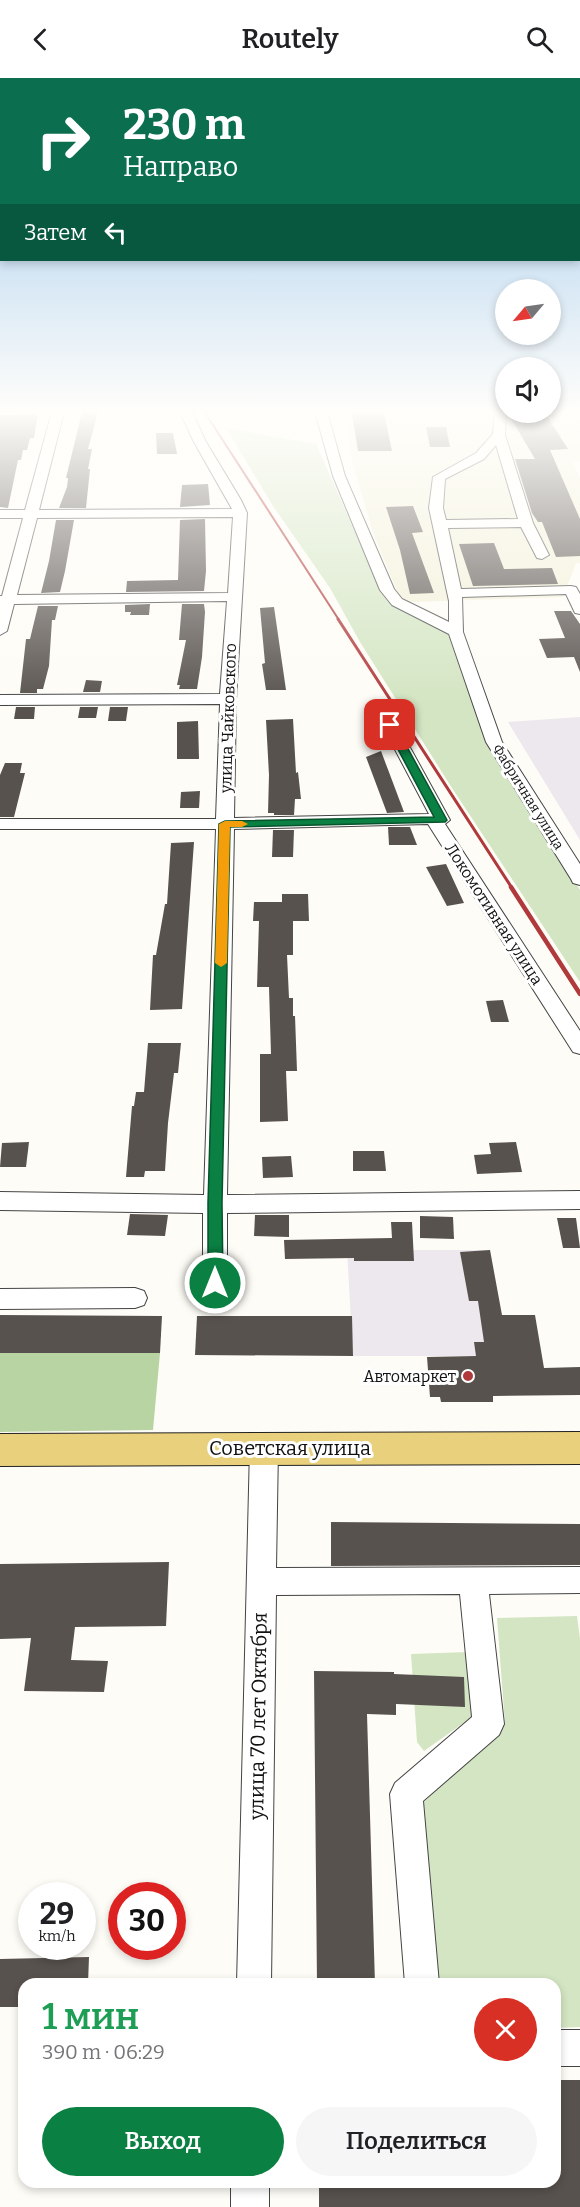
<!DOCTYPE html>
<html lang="ru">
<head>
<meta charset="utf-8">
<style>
	:root { --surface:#fff; --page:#f6f6f6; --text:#202124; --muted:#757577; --accent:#0b8043 }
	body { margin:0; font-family:Bitter,serif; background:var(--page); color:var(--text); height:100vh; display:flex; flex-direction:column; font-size:22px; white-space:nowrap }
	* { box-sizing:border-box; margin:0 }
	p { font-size:20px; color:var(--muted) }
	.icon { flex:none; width:33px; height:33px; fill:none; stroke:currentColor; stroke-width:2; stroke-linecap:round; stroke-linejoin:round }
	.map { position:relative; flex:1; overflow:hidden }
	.panel { position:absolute; left:18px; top:1900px; width:543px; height:210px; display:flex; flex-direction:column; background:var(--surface); border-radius:18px; box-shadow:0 3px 9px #0003 }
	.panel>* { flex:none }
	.banner { position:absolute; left:0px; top:0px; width:580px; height:183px; box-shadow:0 3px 9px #0003; background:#0b6e4f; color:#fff; overflow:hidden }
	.needle { width:39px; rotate:241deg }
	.tools { position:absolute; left:495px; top:201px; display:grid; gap:12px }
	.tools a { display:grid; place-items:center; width:66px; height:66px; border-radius:50%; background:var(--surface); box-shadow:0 3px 9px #0003; font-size:30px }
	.speed { position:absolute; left:18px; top:1804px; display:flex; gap:12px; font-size:30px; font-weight:700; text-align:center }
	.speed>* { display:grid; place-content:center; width:78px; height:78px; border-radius:50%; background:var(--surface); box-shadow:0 3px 9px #0003; line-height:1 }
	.speed small { font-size:15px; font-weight:400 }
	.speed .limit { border:9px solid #d22; background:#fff; color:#111 }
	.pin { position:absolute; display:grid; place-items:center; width:51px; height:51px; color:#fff; margin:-26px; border-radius:12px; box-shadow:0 3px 9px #0006 }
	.me { position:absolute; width:66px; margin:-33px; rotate:0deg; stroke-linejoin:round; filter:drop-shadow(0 0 4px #0008) }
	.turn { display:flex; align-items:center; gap:21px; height:126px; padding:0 24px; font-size:27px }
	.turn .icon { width:78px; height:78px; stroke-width:2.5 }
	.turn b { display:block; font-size:42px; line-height:51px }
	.then { display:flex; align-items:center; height:57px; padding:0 24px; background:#0003; gap:12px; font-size:22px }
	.round { display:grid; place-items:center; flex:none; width:63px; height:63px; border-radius:32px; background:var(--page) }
	.summary { display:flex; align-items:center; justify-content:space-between; height:102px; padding:0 24px }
	h1 { font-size:36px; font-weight:600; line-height:45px; color:#1e9e55 }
	.action { display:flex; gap:12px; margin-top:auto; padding:12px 24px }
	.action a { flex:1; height:69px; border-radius:36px; background:var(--accent); color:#fff; font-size:24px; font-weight:600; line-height:69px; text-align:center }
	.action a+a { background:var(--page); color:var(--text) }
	header { display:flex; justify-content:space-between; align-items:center; height:78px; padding:0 24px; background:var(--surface); font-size:27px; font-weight:600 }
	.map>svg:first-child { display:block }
	.industrial { fill:#ede7ee }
	.farmland { fill:#f2f0d8 }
	.green { fill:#d3e5c2 }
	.forest { fill:#b8d4a3 }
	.building { fill:#58524e }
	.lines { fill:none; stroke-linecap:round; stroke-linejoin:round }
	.minor-casing { stroke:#444; stroke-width:2 }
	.major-casing { stroke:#222; stroke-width:2 }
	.minor { fill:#fff; fill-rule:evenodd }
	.major { fill:#e8d07c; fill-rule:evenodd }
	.rail-far2 { stroke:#b0393b; stroke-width:2 }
	.rail-far1 { stroke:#b0393b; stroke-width:3 }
	.rail { stroke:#b0393b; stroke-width:4.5 }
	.route { fill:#0b8043; stroke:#07532c; stroke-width:1.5 }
	.slow { fill:#f59e0b }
	.poi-dot { fill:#b0393b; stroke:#fff; stroke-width:2 }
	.labels { text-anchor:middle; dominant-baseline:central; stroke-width:6; stroke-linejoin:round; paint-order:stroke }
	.far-street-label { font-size:14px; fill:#111; stroke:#fff }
	.street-label { font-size:16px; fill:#111; stroke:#fff }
	.poi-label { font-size:16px; fill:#111; stroke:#fff; text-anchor:end }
	.near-street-label { font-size:20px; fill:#111; stroke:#fff }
</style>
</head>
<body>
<header><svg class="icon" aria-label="back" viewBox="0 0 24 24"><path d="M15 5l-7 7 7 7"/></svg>Routely<svg class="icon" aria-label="search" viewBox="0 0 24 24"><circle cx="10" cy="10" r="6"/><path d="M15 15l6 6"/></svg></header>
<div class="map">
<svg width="580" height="2129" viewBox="0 0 580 2129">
	<rect width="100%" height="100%" fill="#fefcf6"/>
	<g class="industrial">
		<path d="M580,639V762L508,644Z"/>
		<path d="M347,1172H490L506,1278H353Z"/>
	</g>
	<path class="farmland" d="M344,330H505L506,334H550L551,330H580V383L572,384L580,400V485H576L563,519L412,524L399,518L373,455L351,379Z"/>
	<g class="green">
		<path d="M226,350L316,366L379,508L445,553L451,560L517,709L580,812V904L452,710L360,564L330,510L273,428Z"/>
		<path d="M577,1538L580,1561V1949L555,1950V1906H438L423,1725L505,1646L497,1540Z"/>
		<path d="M468,1574L476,1636L424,1673L417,1664L411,1576Z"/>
	</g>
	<path class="forest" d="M0,1275H160L153,1352L0,1354Z"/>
	<g class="building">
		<path d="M83,330H99L88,371H92L88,391H90L86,430H59L67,409L68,400H66Z"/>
		<path d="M351,330H383L392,373H358Z"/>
		<path d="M545,335L568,371L550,372L580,441V478L556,479L542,444H538L532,435L515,381H535L509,337Z"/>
		<path d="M38,336L34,360H30L27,372H23L21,382H18L8,430L0,429V337Z"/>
		<path d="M426,349H446L450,369H430Z"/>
		<path d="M156,355H173L177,376H157Z"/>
		<path d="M208,406L210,427L180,429L182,407Z"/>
		<path d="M413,428L423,454L412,455L434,515L410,516L400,472L386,429Z"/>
		<path d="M205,441L206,493L204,513L126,514L127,503L178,502L180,442Z"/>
		<path d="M56,442H74L65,493L60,514L41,515L49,483Z"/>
		<path d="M494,465L504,491L552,490L558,506L473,508L459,466Z"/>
		<path d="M150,526L149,537H130L131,534H125V527Z"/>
		<path d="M182,526H204L205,534L202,579L197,611H179L180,607H177L186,562H179Z"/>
		<path d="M38,528H58L55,542H52L49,588L43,611H37V615H20L26,561H30Z"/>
		<path d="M274,529L286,612H266L262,586L265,585L260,530Z"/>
		<path d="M554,533H571L580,546V594L574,579L547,580L539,561L565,560Z"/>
		<path d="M86,602L102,603L100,614H83Z"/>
		<path d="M16,629H35L34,641H14Z"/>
		<path d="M80,629H98L96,640H78Z"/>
		<path d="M110,629H128L126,643H108Z"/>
		<path d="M293,641L296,695L298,694L301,721H295L294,737H274V735H268L269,697L266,642Z"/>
		<path d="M198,643L199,681H177V644Z"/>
		<path d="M381,673L404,734L387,735L366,679Z"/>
		<path d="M5,685H22L20,695H25L14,739H0V697Z"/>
		<path d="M200,713L199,730H180L181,714Z"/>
		<path d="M388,749H410L417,767H389Z"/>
		<path d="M273,752H294L293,779H272Z"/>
		<path d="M194,764L182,931L150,932L153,877H156L165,826H167L171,765Z"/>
		<path d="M446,786L464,825L447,828L426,789Z"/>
		<path d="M282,816H308L309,843H293V877H287L289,920H293V938H295L297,993H286L288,1043L260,1044V976H271L269,909H257L259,843H253L254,824H282Z"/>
		<path d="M503,922L509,944H491L486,923Z"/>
		<path d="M148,965H181L178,995H174L168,1045L165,1093H145L144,1099H126L132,1028H134L136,1014H144Z"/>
		<path d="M29,1064L26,1089H0L2,1065Z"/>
		<path d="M516,1064L522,1094L477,1096L474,1077L491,1076L489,1065Z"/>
		<path d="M353,1073H384L386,1093H353Z"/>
		<path d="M291,1078L293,1099L263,1100L262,1079Z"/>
		<path d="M130,1136L168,1137L165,1158L127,1157Z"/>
		<path d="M255,1137H289V1159L254,1158Z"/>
		<path d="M420,1138L453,1139L454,1161L420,1160Z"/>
		<path d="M557,1140H576L580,1170H563Z"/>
		<path d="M391,1144H412L414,1183H354V1180L285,1181L284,1162L392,1160Z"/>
		<path d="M490,1172L502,1237H535L544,1290L580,1289V1317L493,1318V1324H441L440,1319H430L427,1279L476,1278L474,1264H484L478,1223H469L460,1174Z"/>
		<path d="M0,1237L162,1238L160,1275H0Z"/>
		<path d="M197,1238H352L353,1278L195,1277Z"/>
		<path d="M331,1444L580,1446V1487L331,1488Z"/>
		<path d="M169,1484L166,1548L75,1549L71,1582L108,1583L104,1614L24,1613L31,1560L0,1561V1486Z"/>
		<path d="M314,1593L394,1594V1596L464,1599L465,1629L396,1626V1637L367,1636L375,1906H317Z"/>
		<path d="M89,1879L88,1906H24V1929H0V1881Z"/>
		<path d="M555,2002H580V2129H319V2104H555Z"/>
	</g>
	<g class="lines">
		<g class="minor-casing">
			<g id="minor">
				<path d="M53,330H65L39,432L232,431L194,364L178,330H190L206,364L241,422L247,435L236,621L234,740L429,736L382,647L390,642L396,644L450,742L445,746L580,953V976L573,974L428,746L234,751L227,1117L580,1113V1131L227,1135V1205L224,1212L215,1215L206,1212L203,1205V1135L0,1132V1114L204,1117L216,751H0V741H216L220,626L0,627V617L220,616L227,523L14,526L7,553L0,557V518H2L23,440H0V432H25ZM233,439L228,515L17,517L37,440Z"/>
				<path d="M314,330H326L345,398L394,511L402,521L449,544V523L429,430L433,399L476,375L493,356L495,330H506L505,357L533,445L549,477L542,481L537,480L521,449L448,450L461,511L571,508L576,509L580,516V536L575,535L566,516L462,519L463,554L502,664L580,786V807L573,805L571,801L486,664L449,556L392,527L380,512L333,398ZM496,367L518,441L446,442L443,430L445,401L484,381Z"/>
				<path d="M135,1210L144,1213L147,1220L144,1227L135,1230L0,1231V1211Z"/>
				<path d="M264,1358L274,1362L278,1370L276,1490L580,1489V1515L489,1516L504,1646L499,1657L423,1723L439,1906H405L390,1716L395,1705L472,1639L460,1516L276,1517L271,1906H237L250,1370L254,1362Z"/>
				<rect x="555" y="1952" width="25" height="36"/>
				<rect x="231" y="2104" width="38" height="25"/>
			</g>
		</g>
		<g class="major-casing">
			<path id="major" d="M580,1354V1386L0,1388V1356Z"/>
		</g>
		<use href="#minor" class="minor"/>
		<use href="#major" class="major"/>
		<path class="rail-far2" d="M202,330L339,542"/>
		<path class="rail-far1" d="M338,541L512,810"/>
		<path class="rail" d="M511,809L580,916"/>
	</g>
	<linearGradient id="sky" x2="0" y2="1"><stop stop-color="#98c4eb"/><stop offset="0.53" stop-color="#fffefb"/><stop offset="1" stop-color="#fffefb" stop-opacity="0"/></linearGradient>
	<rect width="580" height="628" fill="url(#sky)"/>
	<path class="route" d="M390,644L395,647L447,742L445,744L230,749L222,1125L223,1205L221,1209H210L208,1205V1125L219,746L225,743L434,739L385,647Z"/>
	<path class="slow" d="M225,743H242L248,746L242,749H230L227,885L221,889L215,885L219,746Z"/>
	<circle class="poi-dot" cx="468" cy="1298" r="6"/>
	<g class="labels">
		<g class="far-street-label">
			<text transform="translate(528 719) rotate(58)">Фабричная улица</text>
		</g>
		<g class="street-label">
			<text transform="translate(228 640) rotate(-88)">улица Чайковского</text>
			<text transform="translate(494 836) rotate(57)">Локомотивная улица</text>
		</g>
		<g class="poi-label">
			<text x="456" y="1298">Автомаркет</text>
		</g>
		<g class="near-street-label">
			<text x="290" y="1370">Советская улица</text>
			<text transform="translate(258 1638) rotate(-89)">улица 70 лет Октября</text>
		</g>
	</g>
</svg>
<div class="tools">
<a><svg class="needle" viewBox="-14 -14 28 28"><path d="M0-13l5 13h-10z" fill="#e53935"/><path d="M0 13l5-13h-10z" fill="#757577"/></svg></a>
<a><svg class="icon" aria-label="sound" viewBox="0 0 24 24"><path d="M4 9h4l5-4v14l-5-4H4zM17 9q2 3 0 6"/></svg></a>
</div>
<div class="speed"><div>29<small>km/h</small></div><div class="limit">30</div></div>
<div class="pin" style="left:390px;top:647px;background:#d93025"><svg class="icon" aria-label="arrive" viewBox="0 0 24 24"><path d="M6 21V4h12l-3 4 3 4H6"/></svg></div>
<svg class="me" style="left:215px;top:1205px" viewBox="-20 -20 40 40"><circle r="17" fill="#0b8043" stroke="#fff" stroke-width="3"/><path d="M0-11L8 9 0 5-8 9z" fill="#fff"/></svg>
<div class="banner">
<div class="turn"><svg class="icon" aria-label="right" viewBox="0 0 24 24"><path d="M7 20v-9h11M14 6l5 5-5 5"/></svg><div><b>230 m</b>Направо</div></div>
<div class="then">Затем<svg class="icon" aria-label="left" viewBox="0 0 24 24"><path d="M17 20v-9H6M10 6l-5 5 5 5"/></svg></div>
</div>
<section class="panel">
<div class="summary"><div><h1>1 мин</h1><p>390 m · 06:29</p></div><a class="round" style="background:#d93025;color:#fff"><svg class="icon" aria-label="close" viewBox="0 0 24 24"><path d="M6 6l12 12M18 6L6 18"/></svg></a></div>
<div class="action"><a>Выход</a><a>Поделиться</a></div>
</section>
</div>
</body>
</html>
